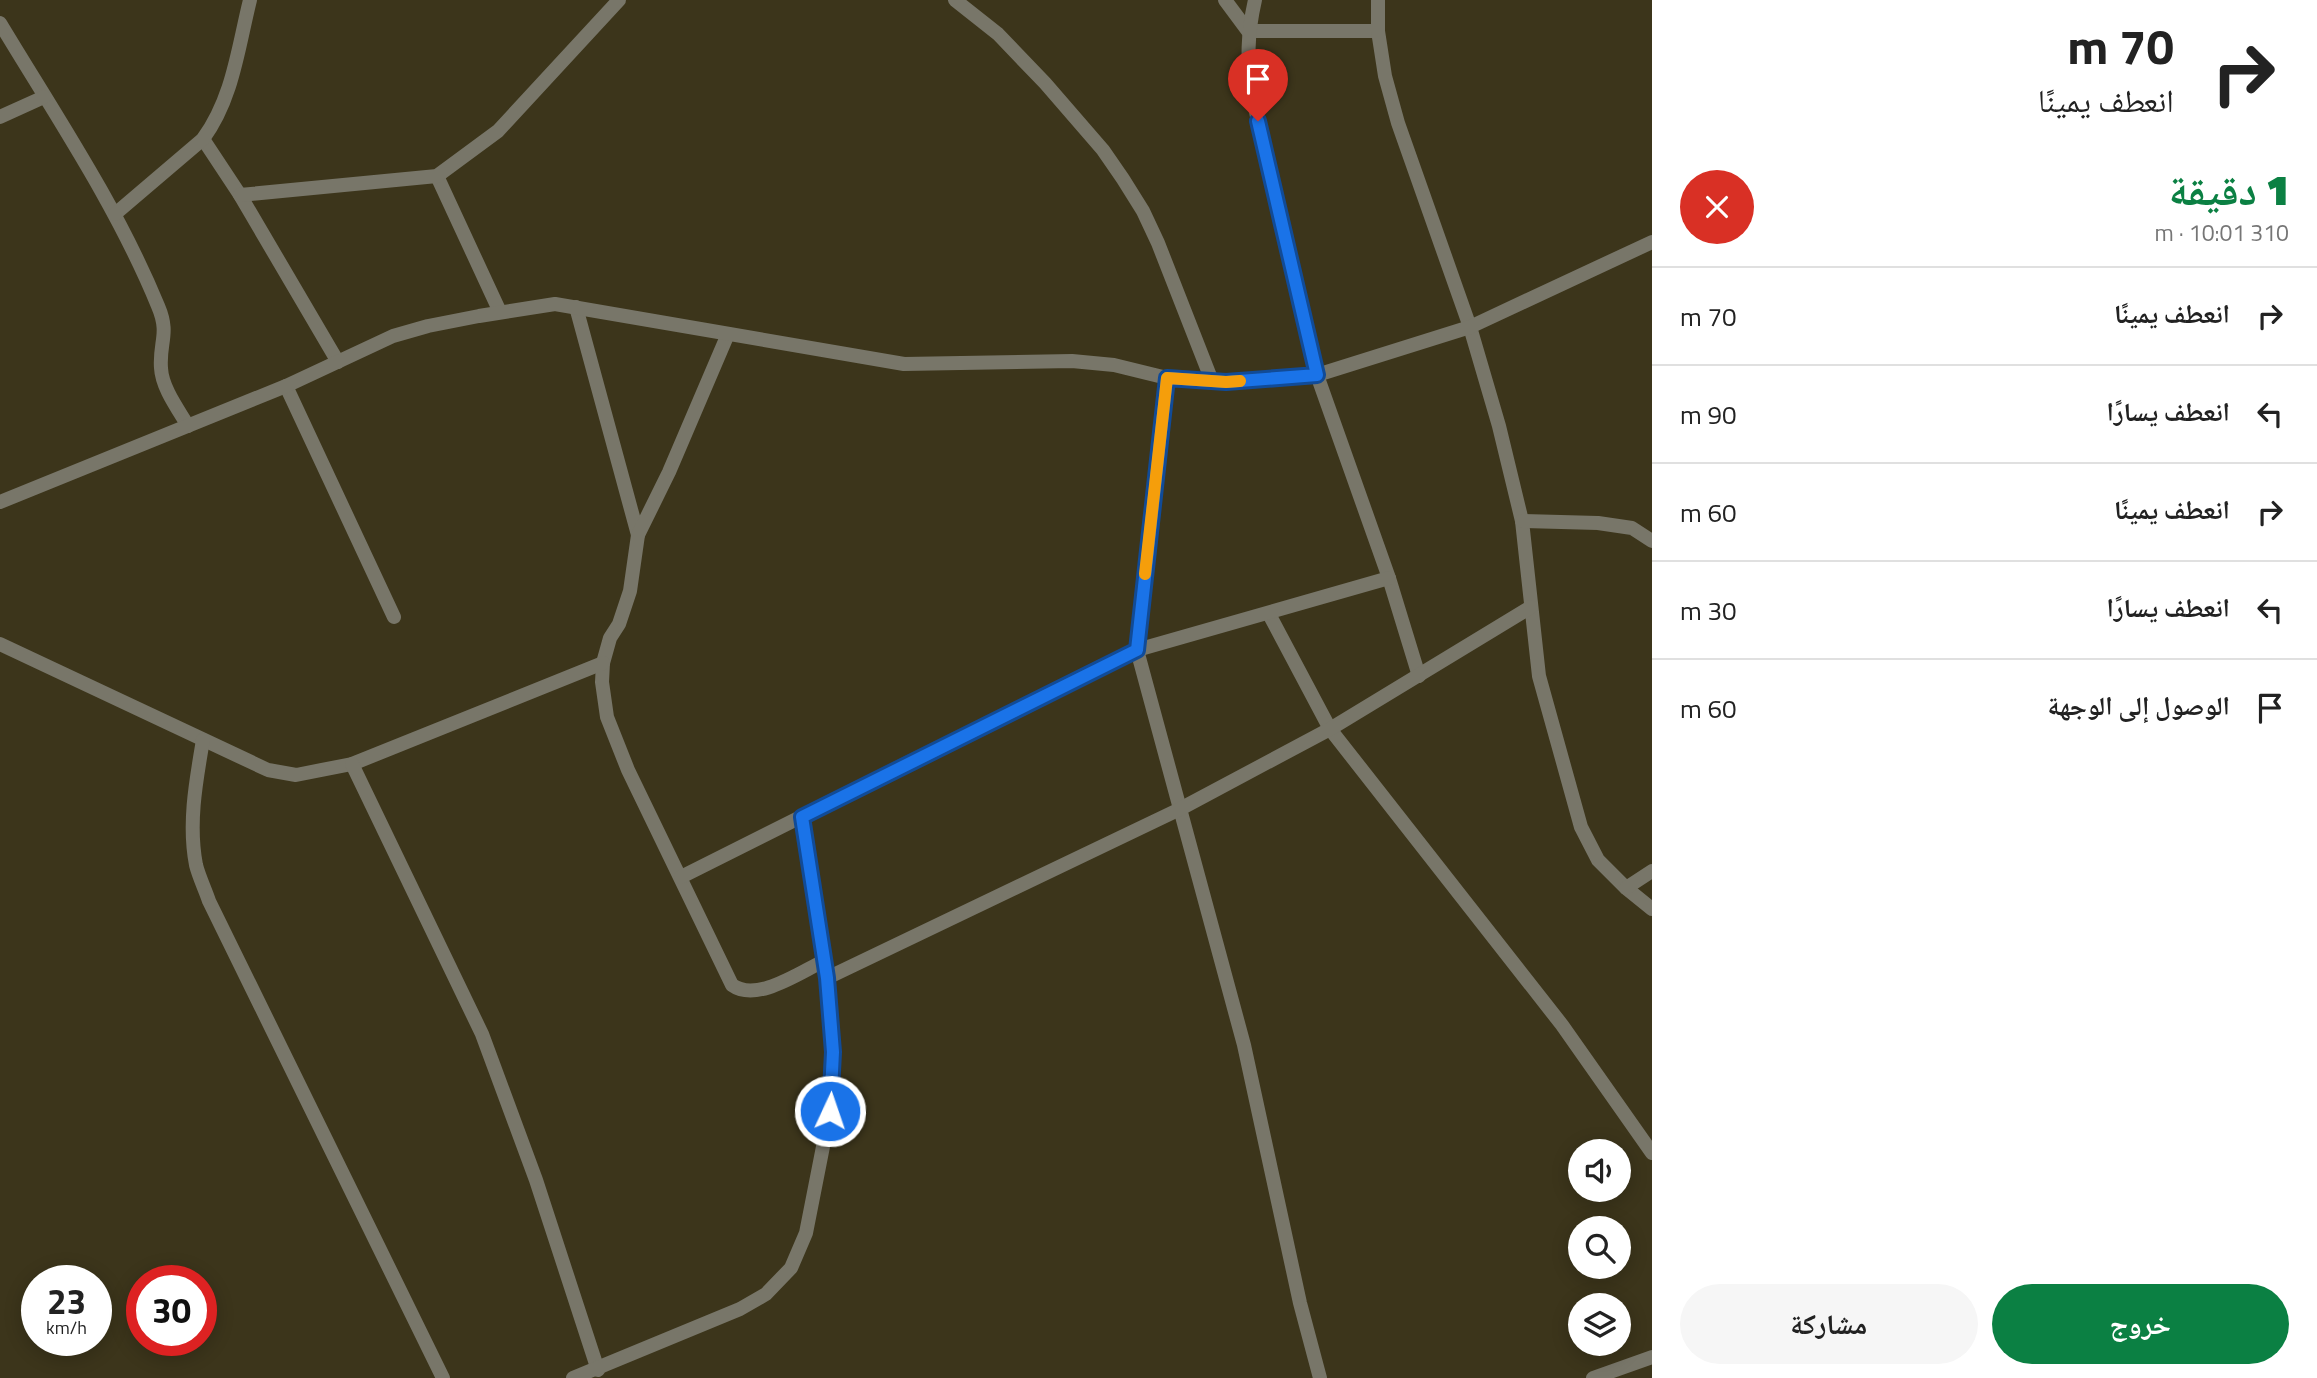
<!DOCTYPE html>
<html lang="ar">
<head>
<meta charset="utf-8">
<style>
	:root { --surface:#fff; --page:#f6f6f6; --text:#222; --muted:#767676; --line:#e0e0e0; --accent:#0b8043 }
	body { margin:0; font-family:"Titillium Web","Noto Naskh Arabic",sans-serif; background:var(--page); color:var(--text); direction:rtl; height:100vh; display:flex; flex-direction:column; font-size:26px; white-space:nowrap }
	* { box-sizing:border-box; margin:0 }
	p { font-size:23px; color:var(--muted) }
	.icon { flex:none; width:38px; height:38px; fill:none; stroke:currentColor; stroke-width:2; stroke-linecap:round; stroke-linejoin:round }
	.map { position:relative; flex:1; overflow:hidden; direction:ltr }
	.sheet { display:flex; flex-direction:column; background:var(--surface); width:665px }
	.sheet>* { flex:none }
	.top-card { background:#fff; color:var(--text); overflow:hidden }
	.tools { position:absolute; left:1568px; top:1139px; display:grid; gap:14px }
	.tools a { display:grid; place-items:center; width:63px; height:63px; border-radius:50%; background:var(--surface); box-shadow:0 4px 18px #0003; font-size:35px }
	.speed { position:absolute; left:21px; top:1265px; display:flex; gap:14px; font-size:35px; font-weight:700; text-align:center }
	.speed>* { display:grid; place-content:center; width:91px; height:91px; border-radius:50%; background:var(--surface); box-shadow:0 4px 18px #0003; line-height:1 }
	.speed small { font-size:18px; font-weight:400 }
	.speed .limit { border:10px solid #d22; background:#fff; color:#111 }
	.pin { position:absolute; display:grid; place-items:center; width:60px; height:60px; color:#fff; margin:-72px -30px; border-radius:50% 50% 50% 0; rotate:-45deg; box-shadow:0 0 7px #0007 }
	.pin .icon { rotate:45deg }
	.me { position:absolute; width:77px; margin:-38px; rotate:3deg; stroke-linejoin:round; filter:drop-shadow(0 0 5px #0008) }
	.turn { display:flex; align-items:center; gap:24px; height:147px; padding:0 28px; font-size:32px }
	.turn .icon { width:91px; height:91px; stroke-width:2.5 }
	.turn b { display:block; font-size:49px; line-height:60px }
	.round { display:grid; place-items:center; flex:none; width:74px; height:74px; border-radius:37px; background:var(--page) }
	.headline { display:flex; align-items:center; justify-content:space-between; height:119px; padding:0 28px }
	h1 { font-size:42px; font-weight:800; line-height:52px; color:var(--accent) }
	.button { display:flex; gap:14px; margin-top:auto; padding:14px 28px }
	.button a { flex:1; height:80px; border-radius:42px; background:var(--accent); color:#fff; font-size:28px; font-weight:800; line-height:80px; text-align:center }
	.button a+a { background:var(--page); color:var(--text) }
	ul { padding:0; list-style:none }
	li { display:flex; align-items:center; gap:21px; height:98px; padding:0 28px; border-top:2px solid var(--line) }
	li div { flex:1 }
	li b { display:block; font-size:26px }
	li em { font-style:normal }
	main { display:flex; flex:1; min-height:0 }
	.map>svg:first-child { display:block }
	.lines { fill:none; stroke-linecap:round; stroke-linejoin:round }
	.minor { stroke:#787669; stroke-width:14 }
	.route-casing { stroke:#114b97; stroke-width:18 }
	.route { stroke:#1a73e8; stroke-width:12 }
	.slow { stroke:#f59e0b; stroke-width:12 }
</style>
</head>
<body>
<main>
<section class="sheet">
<div class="top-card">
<div class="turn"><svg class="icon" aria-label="right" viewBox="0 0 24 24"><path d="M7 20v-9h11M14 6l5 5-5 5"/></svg><div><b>70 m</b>انعطف يمينًا</div></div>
</div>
<div class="headline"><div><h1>1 دقيقة</h1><p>310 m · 10:01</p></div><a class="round" style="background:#d93025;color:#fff"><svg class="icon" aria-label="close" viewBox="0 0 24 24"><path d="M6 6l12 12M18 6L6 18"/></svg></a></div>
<ul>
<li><svg class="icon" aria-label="right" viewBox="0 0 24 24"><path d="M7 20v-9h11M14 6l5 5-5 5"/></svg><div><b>انعطف يمينًا</b></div><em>70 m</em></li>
<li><svg class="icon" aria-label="left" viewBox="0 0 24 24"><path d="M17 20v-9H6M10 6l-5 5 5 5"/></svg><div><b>انعطف يسارًا</b></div><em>90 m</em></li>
<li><svg class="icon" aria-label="right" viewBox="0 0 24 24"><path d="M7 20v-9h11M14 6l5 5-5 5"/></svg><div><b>انعطف يمينًا</b></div><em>60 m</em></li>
<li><svg class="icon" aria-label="left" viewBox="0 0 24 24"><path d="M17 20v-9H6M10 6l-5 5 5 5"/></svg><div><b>انعطف يسارًا</b></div><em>30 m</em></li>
<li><svg class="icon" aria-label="arrive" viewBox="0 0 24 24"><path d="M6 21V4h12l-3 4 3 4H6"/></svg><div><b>الوصول إلى الوجهة</b></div><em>60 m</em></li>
</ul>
<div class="button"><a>خروج</a><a>مشاركة</a></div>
</section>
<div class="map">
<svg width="1652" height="1378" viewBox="0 0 1652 1378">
	<rect width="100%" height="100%" fill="#3c351b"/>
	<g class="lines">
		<g class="minor">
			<path d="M955,0L998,34L1045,83L1103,150L1123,179L1143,211L1158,243L1212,381"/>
			<path d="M1225,0L1248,31H1378"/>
			<path d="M1255,0C1247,35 1247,60 1252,95L1317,375L1389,578L1419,676"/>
			<path d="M1378,0V31L1385,76L1398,123L1470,327L1499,426L1522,521L1539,676L1581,827L1598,860L1626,888L1652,909"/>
			<path d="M0,23C56,116 117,206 158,306C170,334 159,342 161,368C162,388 178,409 188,426"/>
			<path d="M0,117L44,97"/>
			<path d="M203,139L240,195L338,362"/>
			<path d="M437,176L500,312"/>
			<path d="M240,195L437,176L498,131L619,0"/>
			<path d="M115,214L203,139C233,98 238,48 250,0"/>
			<path d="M576,307L638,535"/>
			<path d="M728,334L669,472L638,535L630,591L619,624L610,638L603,663L602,682L607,717L628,770L732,985C757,1003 800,972 824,961"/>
			<path d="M1167,378L1137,650L1244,1045L1300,1303L1320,1378"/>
			<path d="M286,386L394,617"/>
			<path d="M0,502L286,386L393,336L428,326L479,316L555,304L904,364L1072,361L1114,365L1167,378L1226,382L1317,375L1470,327L1652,242"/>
			<path d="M1522,521L1598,523L1632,528L1652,541"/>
			<path d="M1269,614L1330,729L1562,1025L1652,1153"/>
			<path d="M0,644L268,770L296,775L352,764L603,663"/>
			<path d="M203,740C196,781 188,824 196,865C199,877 205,889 209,901L443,1378"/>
			<path d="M352,764L482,1034L536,1180L598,1370"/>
			<path d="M681,877L1102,666L1137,650L1389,578"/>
			<path d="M1626,888L1652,871"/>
			<path d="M827,978L1180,809L1330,729L1531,607"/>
			<path d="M573,1378L740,1309L766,1294L791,1268L806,1233L830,1111L833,1052L827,978L802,817"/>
			<path d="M1593,1378L1652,1357"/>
		</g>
	</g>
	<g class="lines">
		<g class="route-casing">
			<path id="route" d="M830,1111L833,1052L827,978L802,817L1137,650L1167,378L1226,382L1317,375L1258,121"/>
		</g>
		<use href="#route" class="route"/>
		<path class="slow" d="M1145,574L1167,378L1226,382L1240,381"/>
	</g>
</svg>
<div class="tools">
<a><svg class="icon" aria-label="sound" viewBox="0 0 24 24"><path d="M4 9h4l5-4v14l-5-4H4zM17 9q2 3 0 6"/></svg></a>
<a><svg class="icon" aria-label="search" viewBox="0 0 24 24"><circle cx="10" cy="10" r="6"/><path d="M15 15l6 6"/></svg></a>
<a><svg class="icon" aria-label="layers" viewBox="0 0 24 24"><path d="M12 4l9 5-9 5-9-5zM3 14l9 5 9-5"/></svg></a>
</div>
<div class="speed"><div>23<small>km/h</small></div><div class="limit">30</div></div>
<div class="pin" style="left:1258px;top:121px;background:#d93025"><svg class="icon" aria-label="arrive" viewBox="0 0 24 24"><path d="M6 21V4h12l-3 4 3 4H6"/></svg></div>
<svg class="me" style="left:830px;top:1111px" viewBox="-20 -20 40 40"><circle r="17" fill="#1a73e8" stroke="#fff" stroke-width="3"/><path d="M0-11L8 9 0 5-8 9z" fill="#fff"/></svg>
</div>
</main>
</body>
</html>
